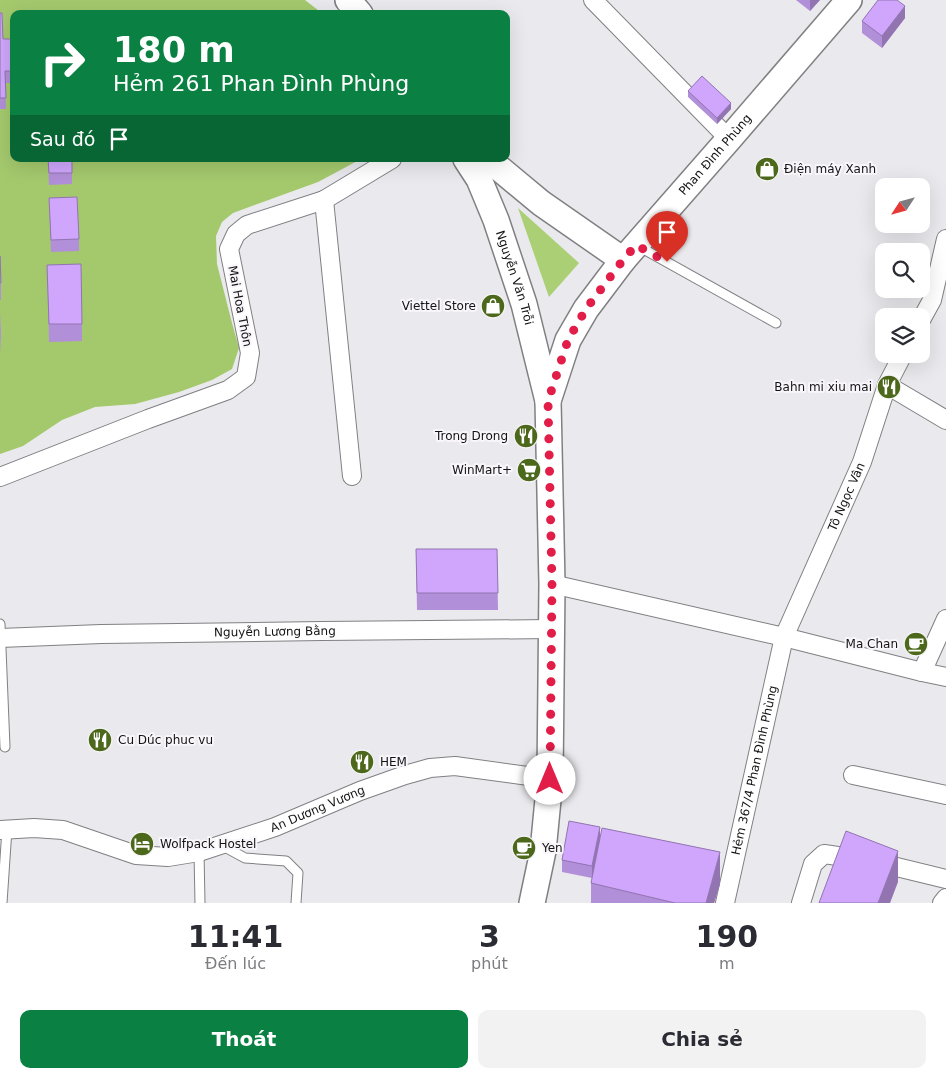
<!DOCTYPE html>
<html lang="vi">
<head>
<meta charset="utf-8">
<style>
	:root { --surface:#fff; --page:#f2f2f3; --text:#2b2b33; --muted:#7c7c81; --accent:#0b8043 }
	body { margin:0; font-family:"DejaVu Sans",sans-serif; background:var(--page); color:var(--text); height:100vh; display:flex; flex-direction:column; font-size:19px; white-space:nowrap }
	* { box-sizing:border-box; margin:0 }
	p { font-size:16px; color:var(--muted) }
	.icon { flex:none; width:28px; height:28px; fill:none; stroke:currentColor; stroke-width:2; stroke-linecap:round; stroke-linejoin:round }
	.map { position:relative; height:903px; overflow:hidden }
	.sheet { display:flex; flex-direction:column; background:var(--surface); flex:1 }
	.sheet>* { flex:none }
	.banner { position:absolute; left:10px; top:10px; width:500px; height:152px; border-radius:10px; box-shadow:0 5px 20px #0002; background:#0b8043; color:#fff; overflow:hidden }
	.needle { width:32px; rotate:234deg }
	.fabs { position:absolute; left:875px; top:178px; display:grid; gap:10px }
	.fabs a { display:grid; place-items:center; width:55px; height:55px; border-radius:10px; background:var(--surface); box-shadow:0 5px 20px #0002; font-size:25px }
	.pin { position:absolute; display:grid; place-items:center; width:42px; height:42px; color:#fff; margin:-51px -21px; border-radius:50% 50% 50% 0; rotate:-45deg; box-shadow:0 0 5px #0007 }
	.pin .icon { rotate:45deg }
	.me { position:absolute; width:55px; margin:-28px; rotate:0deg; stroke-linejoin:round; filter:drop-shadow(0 0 4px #0008) }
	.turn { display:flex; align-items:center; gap:18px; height:105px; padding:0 20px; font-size:22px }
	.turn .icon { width:65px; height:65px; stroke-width:2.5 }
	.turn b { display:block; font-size:35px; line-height:42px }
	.then { display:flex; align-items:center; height:48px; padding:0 20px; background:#0003; gap:10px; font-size:19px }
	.eta { display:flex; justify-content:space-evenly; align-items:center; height:85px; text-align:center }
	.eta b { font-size:30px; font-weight:600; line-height:35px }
	.primary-button { display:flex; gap:10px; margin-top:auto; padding:10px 20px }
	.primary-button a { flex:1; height:58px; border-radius:10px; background:var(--accent); color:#fff; font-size:20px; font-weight:600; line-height:58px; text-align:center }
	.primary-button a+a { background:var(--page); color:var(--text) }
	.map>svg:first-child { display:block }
	.green { fill:#aacf74 }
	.forest { fill:#a4c96d }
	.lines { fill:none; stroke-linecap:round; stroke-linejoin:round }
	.lane-casing { stroke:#807f82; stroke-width:11 }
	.street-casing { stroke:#807f82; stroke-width:20 }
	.secondary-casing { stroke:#807f82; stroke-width:28 }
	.lane { stroke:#fff; stroke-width:9 }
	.street { stroke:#fff; stroke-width:18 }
	.secondary { stroke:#fff; stroke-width:25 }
	.wall { fill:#b28fd9 }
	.shaded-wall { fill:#9174b0 }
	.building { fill:#cfa6fc; stroke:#9174b0 }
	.route { stroke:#e11d48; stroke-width:9; stroke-dasharray:0 16.2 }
	.labels { text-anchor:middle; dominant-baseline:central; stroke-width:4; stroke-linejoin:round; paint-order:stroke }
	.street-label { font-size:12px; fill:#131314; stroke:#f8f6fa }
	.poi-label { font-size:12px; fill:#131314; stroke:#f8f6fa; text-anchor:start }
</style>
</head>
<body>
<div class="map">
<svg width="946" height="903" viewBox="0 0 946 903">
	<rect width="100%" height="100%" fill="#eae9ed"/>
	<path class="green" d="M518,208L579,263L549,297Z"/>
	<path class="forest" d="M0,0H305L323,14H14V159H361L318,182L233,213L222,222L216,236L217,264L232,323L239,348L232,369L212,380L179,392L135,404L95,407L62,420L23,446L0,454Z"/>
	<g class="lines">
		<g class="lane-casing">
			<g id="lane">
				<path d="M638,246L776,323"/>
				<path d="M0,624L5,747"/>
				<path d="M221,845L245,858L286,861L298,873L296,903"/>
				<path d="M199,852L200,903"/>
				<path d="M2,903L7,829"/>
			</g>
		</g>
		<g class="street-casing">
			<g id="street">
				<path d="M593,0L729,139"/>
				<path d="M324,200L352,476"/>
				<path d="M921,320L932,300L946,239"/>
				<path d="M887,385L946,420"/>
				<path d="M0,477L148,419L228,390L246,377L250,353L229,249L236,234L247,225L324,200L392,159"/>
				<path d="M552,584L784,637L922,672L946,677"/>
				<path id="s1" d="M0,638L101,634L322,631L551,629"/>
				<path d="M922,672L946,619"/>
				<path d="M853,775L946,795"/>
				<path id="s2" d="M0,830L34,828L63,830L136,855L168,857L199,852L275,827L360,791L405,775L430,768L455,766L550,779"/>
				<path id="s3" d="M725,903L784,637L862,462L887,385L903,354"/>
				<path d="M801,903L813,864L824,854L872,861L946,879"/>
				<path d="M942,903L946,898"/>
			</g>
		</g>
		<g class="secondary-casing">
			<g id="secondary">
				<path d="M348,0L360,14"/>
				<path id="s4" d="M466,159L479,179L496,220L524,304L548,401"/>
				<path d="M488,159L541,203L623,260"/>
				<path id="s5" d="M532,903L543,851L550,779L552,584L548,401L568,340L586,309L623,260L729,139L849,0"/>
			</g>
		</g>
		<use href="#lane" class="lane"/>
		<use href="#street" class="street"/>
		<use href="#secondary" class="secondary"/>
	</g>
	<g class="wall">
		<path d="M796,0H820L810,11Z"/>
		<path d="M0,13L3,39H14V83H5L6,109H0Z"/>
		<path d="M905,18L882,48L862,33V21Z"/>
		<path d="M688,91L731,109L717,124L688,97Z"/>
		<path d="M48,159H72V184L49,185Z"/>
		<path d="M49,198L79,239V251L51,252Z"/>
		<path d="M0,256L1,283V300H0Z"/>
		<path d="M47,265L82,324V341L49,342Z"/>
		<path d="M0,312L1,333L0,356Z"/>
		<path d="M416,549H497L498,610H417Z"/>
		<path d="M600,827L592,878L562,872V860Z"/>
		<path d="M591,883L720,884L714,903H591Z"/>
	</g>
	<g class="shaded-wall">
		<path d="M810,0H820L810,11Z"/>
		<path d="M905,6V18L882,48V36Z"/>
		<path d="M731,103V109L717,124V118Z"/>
		<path d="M600,827V839L592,878V866Z"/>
		<path d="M898,851V882L890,903H878Z"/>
		<path d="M720,852V884L714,903H706Z"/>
	</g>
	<g class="building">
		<path d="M878,0H897L905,6L882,36L862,21Z"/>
		<path d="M77,11V14H41V12Z"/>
		<path d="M0,13H2L3,39H14V71H5L6,98H0Z"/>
		<path d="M702,76L731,103L717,118L688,91Z"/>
		<path d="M48,159H72V173H49Z"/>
		<path d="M77,197L79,239L51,240L49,198Z"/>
		<path d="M0,256L1,283H0Z"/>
		<path d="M81,264L82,324H49L47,265Z"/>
		<path d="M416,549H497L498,593H417Z"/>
		<path d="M569,821L600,827L592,866L562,860Z"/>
		<path d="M602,828L720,852L706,903H675L591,883Z"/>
		<path d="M846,831L898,851L878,903H819Z"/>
	</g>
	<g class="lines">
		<path class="route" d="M550,779L552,584L548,401L568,340L586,309L623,260L636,245L667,262"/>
	</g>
	<defs>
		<g id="shop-disc" transform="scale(1.25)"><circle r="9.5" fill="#4c681a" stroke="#f8f6fa"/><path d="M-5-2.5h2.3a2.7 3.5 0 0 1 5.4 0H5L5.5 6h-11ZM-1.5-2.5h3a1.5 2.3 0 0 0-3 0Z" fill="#fff"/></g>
		<g id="restaurant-disc" transform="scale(1.25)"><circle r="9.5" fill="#4c681a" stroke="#f8f6fa"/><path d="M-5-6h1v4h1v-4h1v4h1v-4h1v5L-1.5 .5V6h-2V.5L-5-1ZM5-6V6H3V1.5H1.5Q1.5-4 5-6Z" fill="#fff"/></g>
		<g id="supermarket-disc" transform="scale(1.25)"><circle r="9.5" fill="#4c681a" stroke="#f8f6fa"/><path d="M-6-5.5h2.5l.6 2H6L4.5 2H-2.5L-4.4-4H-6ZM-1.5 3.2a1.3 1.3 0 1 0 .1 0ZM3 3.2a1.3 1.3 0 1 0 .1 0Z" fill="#fff"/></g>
		<g id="cafe-disc" transform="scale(1.25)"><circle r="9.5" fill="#4c681a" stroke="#f8f6fa"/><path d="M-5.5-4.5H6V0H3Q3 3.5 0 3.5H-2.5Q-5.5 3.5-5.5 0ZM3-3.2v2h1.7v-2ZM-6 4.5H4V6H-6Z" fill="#fff"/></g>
		<g id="hotel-disc" transform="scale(1.25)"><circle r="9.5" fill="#4c681a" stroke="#f8f6fa"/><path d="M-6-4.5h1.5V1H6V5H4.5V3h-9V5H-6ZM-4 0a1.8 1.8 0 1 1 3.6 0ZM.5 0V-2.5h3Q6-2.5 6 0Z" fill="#fff"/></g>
	</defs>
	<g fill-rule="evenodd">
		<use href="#shop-disc" x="767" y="169"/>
		<use href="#shop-disc" x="493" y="306"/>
		<use href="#restaurant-disc" x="889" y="387"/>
		<use href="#restaurant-disc" x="526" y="436"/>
		<use href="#supermarket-disc" x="529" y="470"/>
		<use href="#cafe-disc" x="916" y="644"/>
		<use href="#restaurant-disc" x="100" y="740"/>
		<use href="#restaurant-disc" x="362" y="762"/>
		<use href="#hotel-disc" x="142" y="844"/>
		<use href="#cafe-disc" x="524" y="848"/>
	</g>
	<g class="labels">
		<g class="street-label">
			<text stroke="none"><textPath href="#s5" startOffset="805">Phan Đình Phùng</textPath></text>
			<text stroke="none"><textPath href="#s4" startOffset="129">Nguyễn Văn Trỗi</textPath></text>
			<text transform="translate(240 306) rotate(79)">Mai Hoa Thôn</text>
			<text stroke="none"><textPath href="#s3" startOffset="426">Tô Ngọc Vân</textPath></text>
			<text stroke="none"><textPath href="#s1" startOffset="275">Nguyễn Lương Bằng</textPath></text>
			<text stroke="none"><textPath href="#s3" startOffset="136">Hẻm 367/4 Phan Đình Phùng</textPath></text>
			<text stroke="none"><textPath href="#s2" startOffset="330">An Dương Vương</textPath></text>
		</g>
		<g class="poi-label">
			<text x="784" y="169">Điện máy Xanh</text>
			<text x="476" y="306" text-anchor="end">Viettel Store</text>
			<text x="872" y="387" text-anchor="end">Bahn mi xiu mai</text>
			<text x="508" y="436" text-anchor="end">Trong Drong</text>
			<text x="512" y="470" text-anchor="end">WinMart+</text>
			<text x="898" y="644" text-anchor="end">Ma Chan</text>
			<text x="118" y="740">Cu Dúc phuc vu</text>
			<text x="380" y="762">HEM</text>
			<text x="160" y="844">Wolfpack Hostel</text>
			<text x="542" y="848">Yen</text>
		</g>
	</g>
</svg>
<div class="fabs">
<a><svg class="needle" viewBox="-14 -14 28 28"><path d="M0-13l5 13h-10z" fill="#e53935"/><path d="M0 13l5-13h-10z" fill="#7c7c81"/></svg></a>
<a><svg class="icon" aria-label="search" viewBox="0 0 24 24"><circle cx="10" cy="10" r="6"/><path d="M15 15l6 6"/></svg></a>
<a><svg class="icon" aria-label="layers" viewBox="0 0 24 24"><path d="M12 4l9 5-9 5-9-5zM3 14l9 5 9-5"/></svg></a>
</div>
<div class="pin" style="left:667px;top:262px;background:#d93025"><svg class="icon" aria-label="arrive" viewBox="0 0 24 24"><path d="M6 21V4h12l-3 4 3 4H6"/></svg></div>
<svg class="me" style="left:550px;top:779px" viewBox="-20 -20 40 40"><circle r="19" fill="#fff"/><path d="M0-13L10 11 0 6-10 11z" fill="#e11d48"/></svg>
<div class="banner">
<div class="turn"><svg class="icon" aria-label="right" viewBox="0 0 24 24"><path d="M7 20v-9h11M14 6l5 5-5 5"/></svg><div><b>180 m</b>Hẻm 261 Phan Đình Phùng</div></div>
<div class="then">Sau đó<svg class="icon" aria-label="arrive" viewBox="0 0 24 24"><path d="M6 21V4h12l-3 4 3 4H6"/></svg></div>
</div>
</div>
<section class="sheet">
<div class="eta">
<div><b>11:41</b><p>Đến lúc</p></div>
<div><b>3</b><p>phút</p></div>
<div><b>190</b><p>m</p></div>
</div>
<div class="primary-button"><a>Thoát</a><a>Chia sẻ</a></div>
</section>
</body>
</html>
